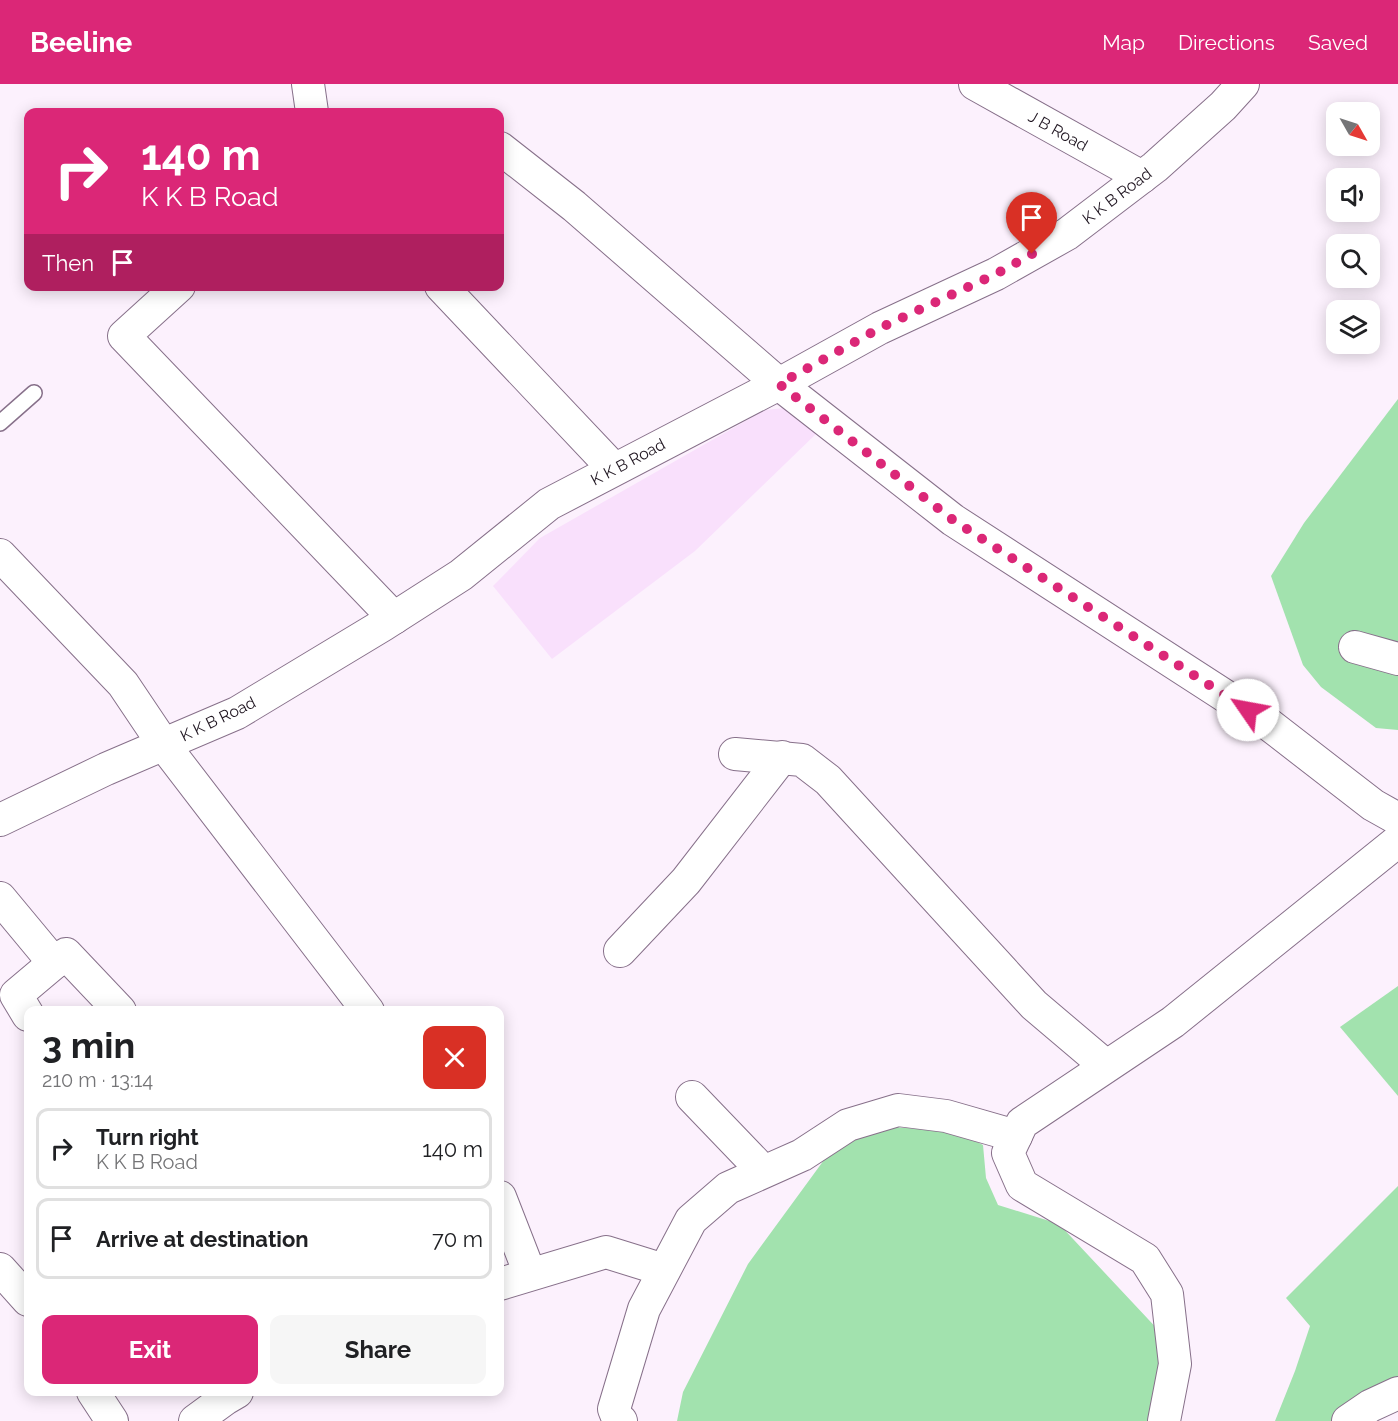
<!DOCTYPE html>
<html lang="en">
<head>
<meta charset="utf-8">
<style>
	:root { --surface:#fff; --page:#f6f6f6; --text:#202124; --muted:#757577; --line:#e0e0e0; --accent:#db2777 }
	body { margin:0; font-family:Raleway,sans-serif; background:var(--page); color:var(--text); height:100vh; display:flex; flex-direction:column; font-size:22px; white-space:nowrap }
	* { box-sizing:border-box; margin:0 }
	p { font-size:20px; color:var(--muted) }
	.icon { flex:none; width:33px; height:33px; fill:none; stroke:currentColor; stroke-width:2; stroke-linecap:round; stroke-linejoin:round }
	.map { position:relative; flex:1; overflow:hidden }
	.sheet { position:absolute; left:24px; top:922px; width:480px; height:390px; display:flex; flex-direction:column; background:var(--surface); border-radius:12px; box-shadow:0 3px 15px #0003 }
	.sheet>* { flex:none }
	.banner { position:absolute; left:24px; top:24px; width:480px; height:183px; border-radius:12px; box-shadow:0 3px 15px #0003; background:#db2777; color:#fff; overflow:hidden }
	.needle { width:39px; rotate:129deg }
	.controls { position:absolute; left:1326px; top:18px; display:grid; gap:12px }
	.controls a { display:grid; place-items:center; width:54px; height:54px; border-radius:12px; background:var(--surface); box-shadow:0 3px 15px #0003; font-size:30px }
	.pin { position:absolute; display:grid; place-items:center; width:51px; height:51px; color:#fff; margin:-62px -26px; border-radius:50% 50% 50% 0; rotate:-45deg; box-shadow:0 0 6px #0007 }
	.pin .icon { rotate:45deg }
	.me { position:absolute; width:66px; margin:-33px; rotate:303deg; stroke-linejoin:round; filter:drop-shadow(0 0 4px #0008) }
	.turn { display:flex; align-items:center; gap:21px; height:126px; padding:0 18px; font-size:27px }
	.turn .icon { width:78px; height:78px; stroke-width:2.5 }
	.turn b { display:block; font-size:42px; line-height:51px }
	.then { display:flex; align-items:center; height:57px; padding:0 18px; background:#0003; gap:12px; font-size:22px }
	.round { display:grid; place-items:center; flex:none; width:63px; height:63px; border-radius:12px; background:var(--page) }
	.summary { display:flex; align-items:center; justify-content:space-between; height:102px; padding:0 18px }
	h1 { font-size:36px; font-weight:700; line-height:45px }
	.button { display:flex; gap:12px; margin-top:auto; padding:12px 18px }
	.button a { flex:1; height:69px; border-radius:12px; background:var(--accent); color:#fff; font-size:24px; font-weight:700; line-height:69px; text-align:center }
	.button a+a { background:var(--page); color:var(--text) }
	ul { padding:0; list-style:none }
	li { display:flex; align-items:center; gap:18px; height:81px; margin:0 12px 9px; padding:0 6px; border:3px solid var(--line); border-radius:12px }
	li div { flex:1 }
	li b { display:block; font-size:22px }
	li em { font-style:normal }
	header { display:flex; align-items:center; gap:36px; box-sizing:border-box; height:84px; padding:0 30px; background:var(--accent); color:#fff }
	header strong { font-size:28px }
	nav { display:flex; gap:33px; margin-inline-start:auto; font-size:21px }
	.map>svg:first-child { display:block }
	.built { fill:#f9e0fc }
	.green { fill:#a2e2ae }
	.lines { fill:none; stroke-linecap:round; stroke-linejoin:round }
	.lane-casing { stroke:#87708a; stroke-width:18 }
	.street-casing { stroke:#87708a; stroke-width:34 }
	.lane { stroke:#fff; stroke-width:15 }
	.street { stroke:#fff; stroke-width:32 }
	.route { stroke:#db2777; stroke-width:10; stroke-dasharray:0 18 }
	.labels { text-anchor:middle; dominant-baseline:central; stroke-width:4.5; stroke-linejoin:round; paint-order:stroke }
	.street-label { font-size:16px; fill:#1f1520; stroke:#fff }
</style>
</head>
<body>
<header>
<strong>Beeline</strong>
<nav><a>Map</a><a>Directions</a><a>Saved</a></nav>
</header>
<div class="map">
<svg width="1398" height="1337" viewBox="0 0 1398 1337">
	<rect width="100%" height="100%" fill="#fcf1fd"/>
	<path class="built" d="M784,324L818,348L695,467L552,575L493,502L540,454L765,326Z"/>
	<g class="green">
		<path d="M1398,315V646L1376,644L1321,603L1303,581L1271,492L1304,439Z"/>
		<path d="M1398,902V1012L1340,943Z"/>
		<path d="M894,1043L958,1048L983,1061L986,1094L998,1121L1059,1140L1163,1251L1167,1337H677L683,1308L748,1180L824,1076L861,1052Z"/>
		<path d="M1398,1102V1300L1342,1337H1275L1295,1287L1310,1242L1286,1214Z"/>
	</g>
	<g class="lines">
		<g class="lane-casing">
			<path id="lane" d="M0,339L34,309"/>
		</g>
		<g class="street-casing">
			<g id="street">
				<path d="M308,0L312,28"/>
				<path d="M975,0L1142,93"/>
				<path d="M500,64L574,122L779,300L953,436L1267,639L1373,721L1398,735"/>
				<path d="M179,202L124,252L394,534"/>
				<path d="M441,202L614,385"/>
				<path d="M0,471L123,600L164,661L368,927"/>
				<path d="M1355,563L1398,575"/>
				<path d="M735,670L802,676L828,696L1034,921L1106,982"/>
				<path d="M0,736L106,685L237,629L383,541L461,491L549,420L779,300L880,244L996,190L1067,150L1155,83L1223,22L1243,0"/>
				<path d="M0,814L54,879L66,870L120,927"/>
				<path d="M620,867L686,797L782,673"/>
				<path d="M28,931L16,911L54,879"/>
				<path d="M692,1013L763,1087"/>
				<path d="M500,1113L530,1190"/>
				<path d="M0,1185L28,1216"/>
				<path d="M500,1200L606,1168L664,1186"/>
				<path d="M93,1308L112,1337"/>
				<path d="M195,1337L225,1315L237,1308"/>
				<path d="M621,1337L618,1335L614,1325L644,1225L691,1136L728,1104L802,1071L848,1041L898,1026L946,1032L1016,1052"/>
				<path d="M1164,1337L1175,1280L1167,1210L1145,1175L1022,1101L1008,1069L1022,1039L1173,938L1398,757"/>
				<path d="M1348,1337L1370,1322L1398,1309"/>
			</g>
		</g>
		<use href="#lane" class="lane"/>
		<use href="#street" class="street"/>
	</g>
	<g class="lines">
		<path class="route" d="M1032,170L996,190L880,244L779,300L953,436L1248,626"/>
	</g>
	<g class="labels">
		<g class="street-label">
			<text transform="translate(1058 47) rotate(29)">J B Road</text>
			<text transform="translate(1117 112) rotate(-37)">K K B Road</text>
			<text transform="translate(628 378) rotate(-28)">K K B Road</text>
			<text transform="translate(218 635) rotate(-26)">K K B Road</text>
		</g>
	</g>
</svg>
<div class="controls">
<a><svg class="needle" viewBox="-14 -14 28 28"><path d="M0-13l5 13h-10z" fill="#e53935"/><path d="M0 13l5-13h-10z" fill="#757577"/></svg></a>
<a><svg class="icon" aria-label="sound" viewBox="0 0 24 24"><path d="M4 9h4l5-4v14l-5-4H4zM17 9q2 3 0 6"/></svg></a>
<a><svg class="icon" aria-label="search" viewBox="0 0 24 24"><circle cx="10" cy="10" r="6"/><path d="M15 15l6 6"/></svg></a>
<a><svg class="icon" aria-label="layers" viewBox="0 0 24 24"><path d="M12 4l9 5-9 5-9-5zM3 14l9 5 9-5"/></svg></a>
</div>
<div class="pin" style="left:1032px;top:170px;background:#d93025"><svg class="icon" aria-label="arrive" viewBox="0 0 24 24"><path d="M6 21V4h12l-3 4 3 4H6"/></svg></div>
<svg class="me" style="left:1248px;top:626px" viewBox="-20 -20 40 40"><circle r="19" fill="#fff"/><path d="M0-13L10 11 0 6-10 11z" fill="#db2777"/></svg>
<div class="banner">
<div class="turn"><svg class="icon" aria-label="right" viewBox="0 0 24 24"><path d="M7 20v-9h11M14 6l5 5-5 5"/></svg><div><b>140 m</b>K K B Road</div></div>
<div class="then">Then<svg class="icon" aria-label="arrive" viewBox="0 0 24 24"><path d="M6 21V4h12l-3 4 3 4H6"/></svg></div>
</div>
<section class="sheet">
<div class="summary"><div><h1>3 min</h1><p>210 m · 13:14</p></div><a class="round" style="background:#d93025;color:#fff"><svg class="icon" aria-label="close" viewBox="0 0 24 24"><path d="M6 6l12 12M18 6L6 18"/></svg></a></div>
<ul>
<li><svg class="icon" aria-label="right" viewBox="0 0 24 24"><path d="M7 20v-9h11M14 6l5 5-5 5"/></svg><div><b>Turn right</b><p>K K B Road</p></div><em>140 m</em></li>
<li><svg class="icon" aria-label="arrive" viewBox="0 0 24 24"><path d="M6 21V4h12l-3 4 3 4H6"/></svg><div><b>Arrive at destination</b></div><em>70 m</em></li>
</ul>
<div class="button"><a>Exit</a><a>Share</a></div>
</section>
</div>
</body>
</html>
